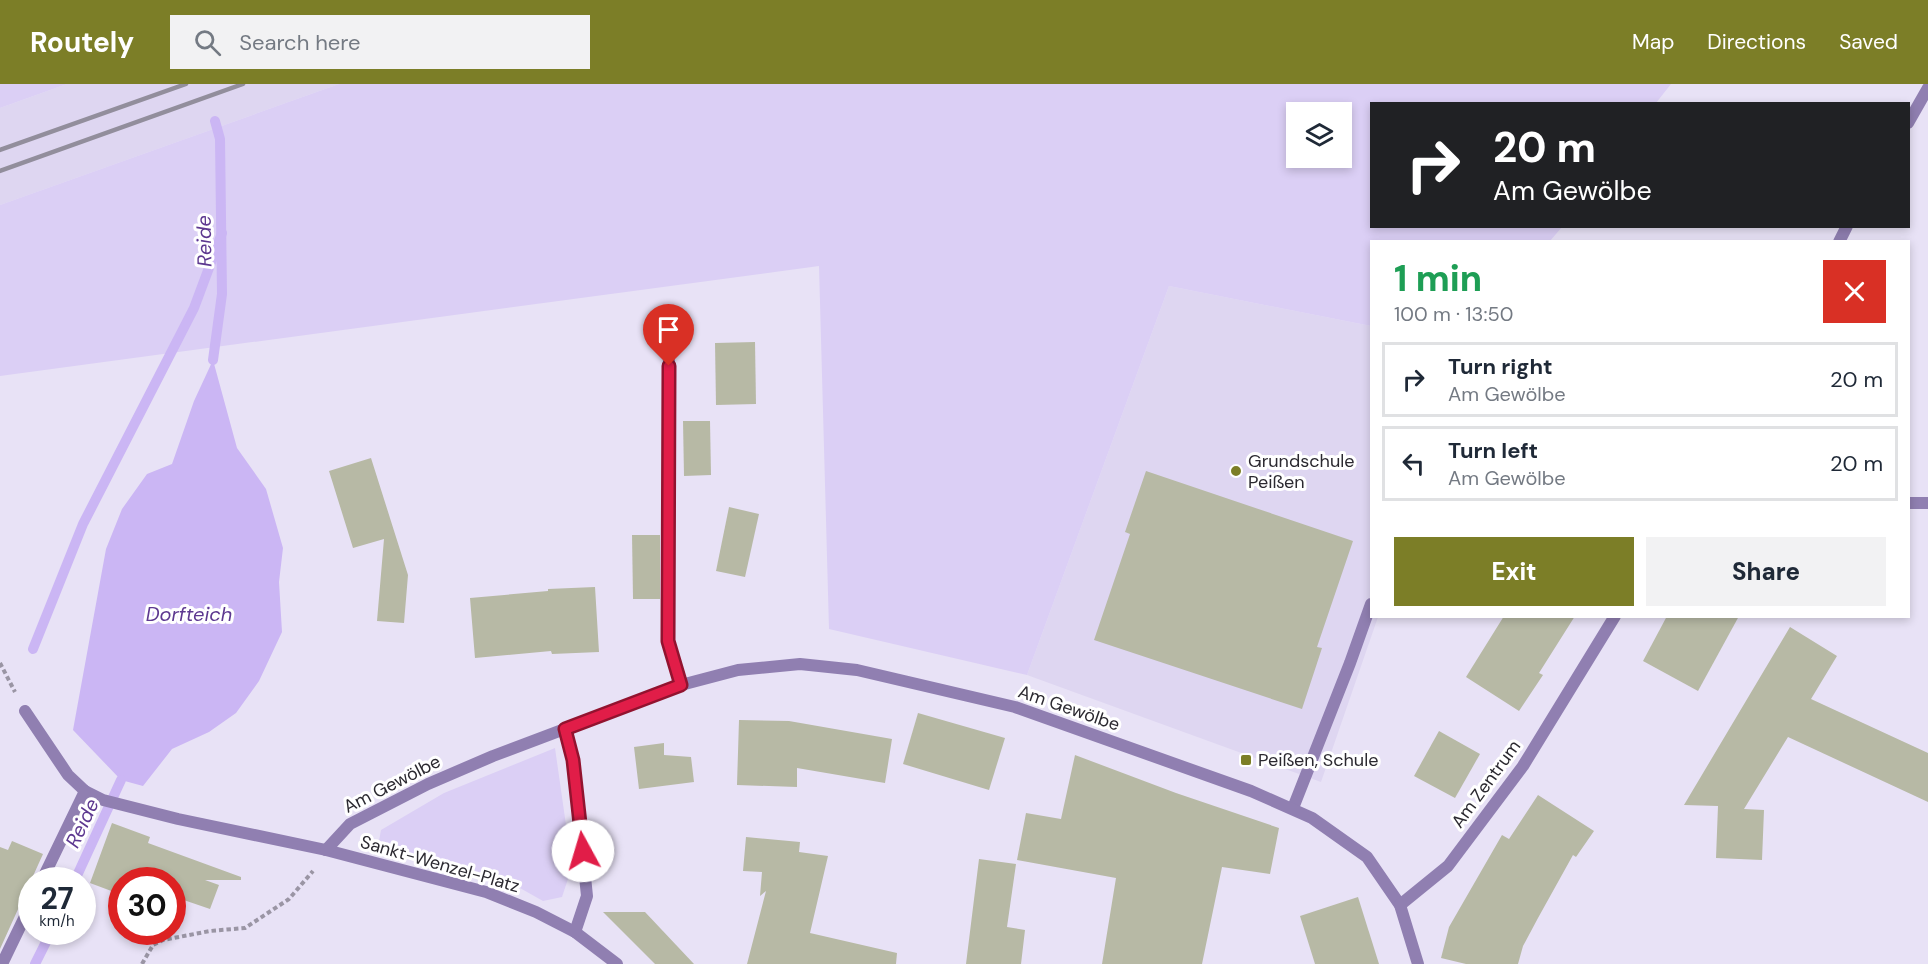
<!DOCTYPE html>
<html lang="en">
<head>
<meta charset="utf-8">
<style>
	:root { --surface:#fff; --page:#f2f2f3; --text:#1f2937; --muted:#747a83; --line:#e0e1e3; --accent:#7c7e27 }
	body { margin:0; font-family:"DM Sans",sans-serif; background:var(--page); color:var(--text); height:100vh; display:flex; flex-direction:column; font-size:22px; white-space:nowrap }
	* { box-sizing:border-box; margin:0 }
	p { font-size:20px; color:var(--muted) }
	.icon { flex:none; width:33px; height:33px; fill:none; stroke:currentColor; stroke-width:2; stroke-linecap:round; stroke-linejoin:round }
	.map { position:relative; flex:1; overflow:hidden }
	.side { position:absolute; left:1370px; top:156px; width:540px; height:378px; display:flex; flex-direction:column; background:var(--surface); border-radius:0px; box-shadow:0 3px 9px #0003 }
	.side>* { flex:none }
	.guide { position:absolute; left:1370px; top:18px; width:540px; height:126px; border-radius:0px; box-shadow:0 3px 9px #0003; background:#202124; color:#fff; overflow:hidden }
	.buttons { position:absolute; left:1286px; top:18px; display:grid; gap:12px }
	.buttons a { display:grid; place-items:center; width:66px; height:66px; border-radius:0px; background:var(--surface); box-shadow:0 3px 9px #0003; font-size:30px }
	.speed { position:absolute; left:18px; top:783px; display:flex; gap:12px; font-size:30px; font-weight:700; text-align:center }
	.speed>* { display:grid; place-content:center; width:78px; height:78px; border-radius:50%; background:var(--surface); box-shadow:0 3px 9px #0003; line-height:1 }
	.speed small { font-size:15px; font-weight:400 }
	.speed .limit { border:9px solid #d22; background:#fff; color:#111 }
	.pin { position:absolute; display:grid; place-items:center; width:51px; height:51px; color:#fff; margin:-62px -26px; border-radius:50% 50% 50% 0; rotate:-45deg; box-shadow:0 0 6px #0007 }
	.pin .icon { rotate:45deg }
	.me { position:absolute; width:66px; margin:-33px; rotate:354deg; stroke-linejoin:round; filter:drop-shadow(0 0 4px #0008) }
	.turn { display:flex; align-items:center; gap:21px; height:126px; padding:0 24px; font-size:27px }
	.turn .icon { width:78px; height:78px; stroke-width:2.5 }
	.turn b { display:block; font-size:42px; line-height:51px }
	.round { display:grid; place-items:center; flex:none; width:63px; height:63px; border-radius:0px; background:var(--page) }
	.headline { display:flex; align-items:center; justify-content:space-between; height:102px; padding:0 24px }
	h1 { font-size:36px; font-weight:800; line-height:45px; color:#1e9e55 }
	.button { display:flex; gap:12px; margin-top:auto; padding:12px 24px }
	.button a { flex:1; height:69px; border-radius:0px; background:var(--accent); color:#fff; font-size:24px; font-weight:800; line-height:69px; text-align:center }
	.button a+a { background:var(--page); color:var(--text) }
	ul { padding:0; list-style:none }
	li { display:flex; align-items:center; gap:18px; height:75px; margin:0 12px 9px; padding:0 12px; border:3px solid var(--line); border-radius:0px }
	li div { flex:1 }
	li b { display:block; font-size:22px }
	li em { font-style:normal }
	header { display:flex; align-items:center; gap:36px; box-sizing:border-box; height:84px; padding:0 30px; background:var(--accent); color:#fff }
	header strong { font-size:28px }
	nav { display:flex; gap:33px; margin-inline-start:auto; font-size:21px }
	.search { width:420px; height:54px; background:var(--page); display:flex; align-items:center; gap:15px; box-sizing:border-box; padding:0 21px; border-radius:0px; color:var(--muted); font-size:22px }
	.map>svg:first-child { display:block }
	.built { fill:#ded6f1 }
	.green { fill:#dbcff5; fill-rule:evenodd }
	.water { fill:#cbb6f4 }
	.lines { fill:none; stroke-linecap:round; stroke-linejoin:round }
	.stream { stroke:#cbb6f4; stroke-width:10 }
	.building { fill:#b7b9a5 }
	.path { stroke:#9a95a4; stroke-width:4; stroke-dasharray:4.5 3; stroke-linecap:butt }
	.service { stroke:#907fb1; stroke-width:12 }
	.minor { stroke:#907fb1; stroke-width:12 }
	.rail { stroke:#928e9c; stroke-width:4.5 }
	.route-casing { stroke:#92132f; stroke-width:15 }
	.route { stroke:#e11d48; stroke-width:10 }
	.poi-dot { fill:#7c7e27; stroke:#fff; stroke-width:2 }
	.labels { text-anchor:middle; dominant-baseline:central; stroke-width:6; stroke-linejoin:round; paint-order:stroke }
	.poi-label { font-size:18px; fill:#2b2930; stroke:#fff; text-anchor:start }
	.street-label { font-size:18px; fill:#2b2930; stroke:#fff }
	.water-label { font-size:20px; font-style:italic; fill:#5d3890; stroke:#fff }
</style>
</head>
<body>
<header>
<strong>Routely</strong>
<div class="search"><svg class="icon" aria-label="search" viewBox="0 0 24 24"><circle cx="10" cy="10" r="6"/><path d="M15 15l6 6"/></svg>Search here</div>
<nav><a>Map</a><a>Directions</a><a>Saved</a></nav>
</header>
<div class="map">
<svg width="1928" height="880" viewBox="0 0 1928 880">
	<rect width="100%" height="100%" fill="#e8e2f6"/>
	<g class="built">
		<path d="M67,0H339L0,121V24Z"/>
		<path d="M1169,202L1371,242V532L1378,533L1321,698L1027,591Z"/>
	</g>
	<g class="green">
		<path d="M0,0H67L0,24Z"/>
		<path d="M339,0H1671L1656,19L1371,20V142L1562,143L1550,157L1371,158V242L1169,202L1027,591L829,545L819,182L0,292V121ZM1341,28V74H1296V28Z"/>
		<path d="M555,664L572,783L562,813L543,817L506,796L378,762L381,746L444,709Z"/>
	</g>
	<path class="water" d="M213,276L237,364L266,405L283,464L279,498L282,548L259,597L236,629L209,648L172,665L143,702L121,696L73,646L106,465L122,425L147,390L172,380L194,317Z"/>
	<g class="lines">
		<g class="stream">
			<path d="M213,276L222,210L220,55L215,37"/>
			<path d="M33,565L83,440L194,224L222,149"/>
			<path d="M75,796L121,696"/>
			<path d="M35,880L51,848"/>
		</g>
	</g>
	<g class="building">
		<path d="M755,258L756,320L716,321L715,259Z"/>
		<path d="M683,337H710L711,391L684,392Z"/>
		<path d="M371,374L408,491L404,539L377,537L384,455L353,464L329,387Z"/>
		<path d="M1146,387L1353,457L1317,563L1322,564L1302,625L1094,556L1130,450L1125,448Z"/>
		<path d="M729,423L759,430L745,493L716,487Z"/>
		<path d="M632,451H660V515H633Z"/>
		<path d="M595,503L599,568L552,570L551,567L475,574L470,514L548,507V505Z"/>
		<path d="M1504,532H1575L1539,589L1543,591L1519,627L1466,593Z"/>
		<path d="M1667,532H1739L1698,607L1643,577Z"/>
		<path d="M1790,543L1837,572L1811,615L1928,669V718L1788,653L1744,725L1764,726L1762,776L1716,774L1718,722L1684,721Z"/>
		<path d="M918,629L1005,654L989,706L903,680Z"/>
		<path d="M739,636L789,637L892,655L885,699L797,684V703L737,701Z"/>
		<path d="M1439,647L1480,670L1455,714L1414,692Z"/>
		<path d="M664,659V671L691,673L694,698L639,705L634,663Z"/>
		<path d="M1075,671L1176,709L1279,744L1270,790L1222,783L1202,880H1102L1116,794L1017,776L1026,729L1061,735Z"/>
		<path d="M1538,711L1594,747L1576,773L1573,771L1538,834L1523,862L1518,880H1466L1441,874L1449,843L1502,751L1509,755Z"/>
		<path d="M112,739L150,753L148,759L241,793V796H205L219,801L210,825L172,812V796H122V811L90,799Z"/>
		<path d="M746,753L800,758L799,768L828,772L810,849L897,869L896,880H747L766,807L760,812L762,788L743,787Z"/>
		<path d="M12,757L43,770L0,865V763L8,766Z"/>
		<path d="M979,775L1016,780L1007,843L1025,846L1021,880H966Z"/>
		<path d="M1358,813L1379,880H1315L1300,832Z"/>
		<path d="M603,828H645L694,880H655Z"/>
	</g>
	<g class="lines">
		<g class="path">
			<path d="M0,579L15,608"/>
			<path d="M142,880L153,861L163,856L210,847L245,844L289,815L313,787"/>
		</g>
		<path class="service" d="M1293,724L1350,579L1371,520"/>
		<g class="minor">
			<path d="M1908,39L1928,4"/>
			<path d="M1839,158L1847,142"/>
			<path d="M669,236L668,557L681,601"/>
			<path d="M1908,419H1928"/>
			<path d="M25,627L68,691L85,707L103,716L178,735L326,766L486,808L536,828L575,848L617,880"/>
			<path d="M565,645L573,676L587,812L575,848"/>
			<path d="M326,766L350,740L428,700L493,672L681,601L738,586L800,580L857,586L1015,623L1251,707L1312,734L1367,773L1400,821L1418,880"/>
			<path d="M42,796L85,707"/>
			<path d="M1400,821L1448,782L1523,682L1615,532"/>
			<path d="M2,880L32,818"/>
		</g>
		<g class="rail">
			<path d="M0,66L186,0"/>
			<path d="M0,87L243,0"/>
		</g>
	</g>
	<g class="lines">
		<g class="route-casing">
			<path id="route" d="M583,767L573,676L565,645L681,601L668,557L669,282"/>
		</g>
		<use href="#route" class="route"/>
	</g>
	<g class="poi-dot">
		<circle cx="1236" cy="387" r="6"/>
		<rect x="1240" y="670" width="12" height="12" rx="3"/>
	</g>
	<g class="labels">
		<g class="poi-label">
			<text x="1248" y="377">Grundschule<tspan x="1248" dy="21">Peißen</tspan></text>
			<text x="1258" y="676">Peißen, Schule</text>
		</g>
		<g class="street-label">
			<text transform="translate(1069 624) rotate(19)">Am Gewölbe</text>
			<text transform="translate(392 700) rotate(-27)">Am Gewölbe</text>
			<text transform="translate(1486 700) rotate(-54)">Am Zentrum</text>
			<text transform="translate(440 780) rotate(16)">Sankt-Wenzel-Platz</text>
		</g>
		<g class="water-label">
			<text transform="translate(204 157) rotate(-91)">Reide</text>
			<text x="189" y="530">Dorfteich</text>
			<text transform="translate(82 739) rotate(-65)">Reide</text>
		</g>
	</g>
</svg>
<div class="buttons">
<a><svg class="icon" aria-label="layers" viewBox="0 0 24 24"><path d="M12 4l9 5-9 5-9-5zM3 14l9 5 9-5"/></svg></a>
</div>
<div class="speed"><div>27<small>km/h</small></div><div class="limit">30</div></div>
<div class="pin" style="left:669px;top:282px;background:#d93025"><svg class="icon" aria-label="arrive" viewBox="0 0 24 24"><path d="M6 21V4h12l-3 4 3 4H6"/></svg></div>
<svg class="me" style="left:583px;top:767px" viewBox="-20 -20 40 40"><circle r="19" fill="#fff"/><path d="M0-13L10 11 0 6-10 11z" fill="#e11d48"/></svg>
<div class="guide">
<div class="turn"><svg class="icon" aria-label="right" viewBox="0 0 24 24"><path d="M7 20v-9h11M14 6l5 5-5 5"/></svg><div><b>20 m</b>Am Gewölbe</div></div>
</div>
<section class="side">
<div class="headline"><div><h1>1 min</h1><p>100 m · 13:50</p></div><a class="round" style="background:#d93025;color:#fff"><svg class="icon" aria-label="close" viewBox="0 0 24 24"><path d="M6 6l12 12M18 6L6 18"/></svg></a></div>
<ul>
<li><svg class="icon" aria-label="right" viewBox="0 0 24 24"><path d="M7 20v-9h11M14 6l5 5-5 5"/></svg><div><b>Turn right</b><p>Am Gewölbe</p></div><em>20 m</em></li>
<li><svg class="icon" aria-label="left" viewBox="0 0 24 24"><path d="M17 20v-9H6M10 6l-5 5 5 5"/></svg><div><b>Turn left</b><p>Am Gewölbe</p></div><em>20 m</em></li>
</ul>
<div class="button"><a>Exit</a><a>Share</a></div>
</section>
</div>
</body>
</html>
